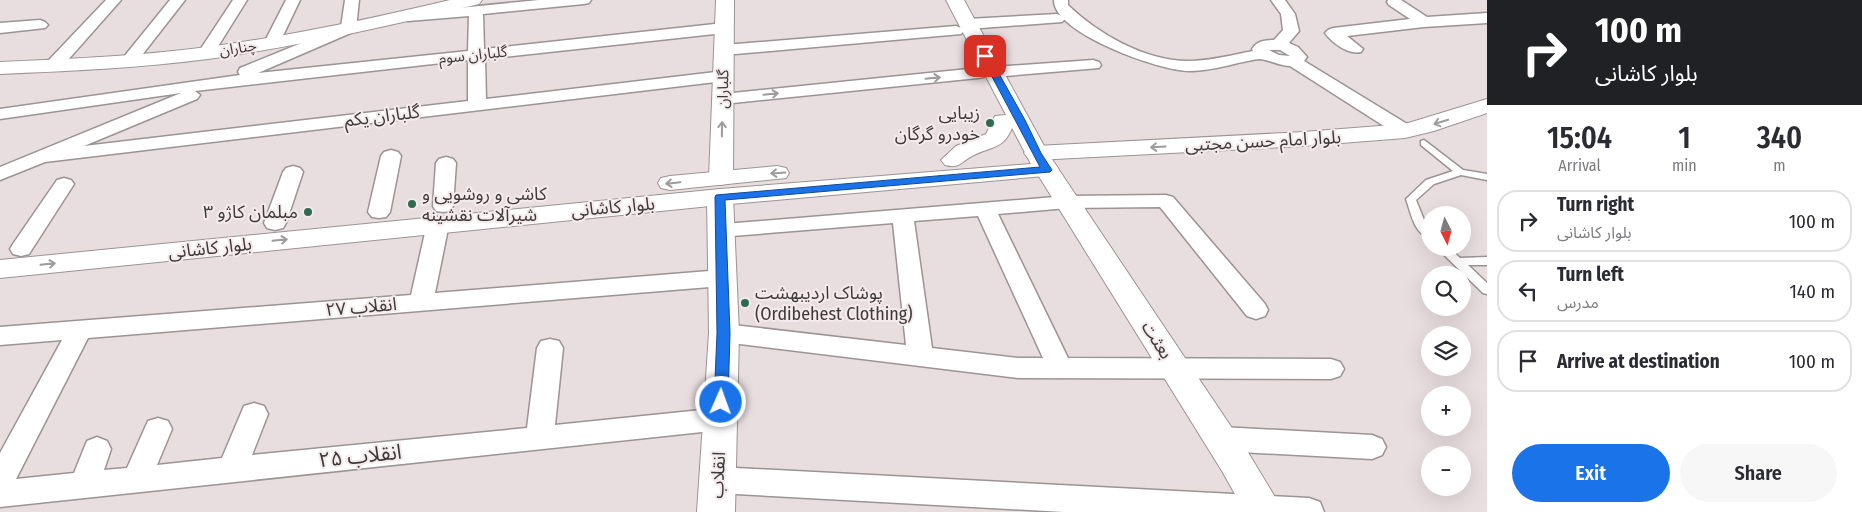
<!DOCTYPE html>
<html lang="en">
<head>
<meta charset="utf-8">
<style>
	:root { --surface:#fff; --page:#f7f7f7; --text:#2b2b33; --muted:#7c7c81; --line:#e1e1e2; --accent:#1a73e8 }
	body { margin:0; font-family:"Fira Sans Condensed","Noto Sans Arabic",sans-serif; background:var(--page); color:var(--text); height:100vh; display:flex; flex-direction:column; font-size:19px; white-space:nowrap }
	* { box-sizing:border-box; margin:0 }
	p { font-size:16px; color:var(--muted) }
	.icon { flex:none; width:28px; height:28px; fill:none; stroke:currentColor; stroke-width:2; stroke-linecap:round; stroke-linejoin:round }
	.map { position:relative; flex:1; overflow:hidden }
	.sheet { display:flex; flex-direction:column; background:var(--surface); width:375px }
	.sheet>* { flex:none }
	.banner { background:#202124; color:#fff; overflow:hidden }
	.needle { width:32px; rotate:174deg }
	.buttons { position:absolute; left:1421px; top:206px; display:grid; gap:10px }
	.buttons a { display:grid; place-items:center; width:50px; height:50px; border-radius:50%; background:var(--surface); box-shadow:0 5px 20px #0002; font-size:25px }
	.pin { position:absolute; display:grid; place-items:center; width:42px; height:42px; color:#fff; margin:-21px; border-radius:10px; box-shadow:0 2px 8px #0006 }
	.me { position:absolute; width:55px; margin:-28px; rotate:2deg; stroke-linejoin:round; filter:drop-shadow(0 0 4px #0008) }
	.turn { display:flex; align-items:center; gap:18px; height:105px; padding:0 25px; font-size:22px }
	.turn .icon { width:65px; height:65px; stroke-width:2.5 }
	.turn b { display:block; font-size:35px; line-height:42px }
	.eta { display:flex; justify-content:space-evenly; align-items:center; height:85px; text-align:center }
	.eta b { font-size:30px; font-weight:600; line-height:35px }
	.action { display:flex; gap:10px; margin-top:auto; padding:10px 25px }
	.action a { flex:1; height:58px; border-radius:30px; background:var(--accent); color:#fff; font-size:20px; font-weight:600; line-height:58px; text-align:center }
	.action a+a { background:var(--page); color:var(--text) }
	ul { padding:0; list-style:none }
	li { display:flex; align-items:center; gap:15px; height:62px; margin:0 10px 8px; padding:0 15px; border:2px solid var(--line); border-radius:20px }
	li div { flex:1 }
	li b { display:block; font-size:19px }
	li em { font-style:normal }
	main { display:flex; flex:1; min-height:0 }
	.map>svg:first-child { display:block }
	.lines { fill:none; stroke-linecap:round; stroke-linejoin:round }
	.service-casing { stroke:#9c9394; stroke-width:3 }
	.minor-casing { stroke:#9c9394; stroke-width:3 }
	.tertiary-casing { stroke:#9c9394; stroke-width:2 }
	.secondary-casing { stroke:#9c9394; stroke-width:2 }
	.primary-casing { stroke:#9c9394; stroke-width:2 }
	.service { fill:#fff; fill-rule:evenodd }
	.minor { fill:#fff; fill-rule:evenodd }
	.tertiary { fill:#fff; fill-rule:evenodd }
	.secondary { fill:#fff; fill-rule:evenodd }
	.primary { fill:#fff; fill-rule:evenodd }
	.oneway { stroke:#9e9c9c }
	.route { fill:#1a73e8; stroke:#114b97 }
	.poi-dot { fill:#316a52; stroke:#f5ebec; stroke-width:2 }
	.labels { text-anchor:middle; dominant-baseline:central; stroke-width:4; stroke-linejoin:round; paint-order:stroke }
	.far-street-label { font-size:15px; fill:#3d393a; stroke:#f5ebec }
	.poi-label { font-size:18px; fill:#3d393a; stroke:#f5ebec; text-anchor:end }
	.street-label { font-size:18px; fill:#3d393a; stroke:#f5ebec }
	.near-street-label { font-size:21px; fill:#3d393a; stroke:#f5ebec }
</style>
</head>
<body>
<main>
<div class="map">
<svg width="1487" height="512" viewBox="0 0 1487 512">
	<rect width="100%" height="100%" fill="#e8dedf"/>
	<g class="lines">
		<g class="service-casing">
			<g id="service">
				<path d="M1424,140L1463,170L1487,174V180L1461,175L1434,184L1416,200L1426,225L1430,229V238C1414,234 1411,213 1406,199L1426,180L1453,171L1421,145V141Z"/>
				<path d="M1437,248H1449L1460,258L1487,257V265H1468L1487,283V294L1483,293Z"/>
			</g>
		</g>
		<g class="minor-casing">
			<g id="minor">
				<path d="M106,0H121L59,70H47L45,66L47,62Z"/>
				<path d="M170,0H185L135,64H123L121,61L123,58Z"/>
				<path d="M233,0H247L212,56H200L198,53Z"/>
				<path d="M286,0H300L278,46H266L264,43Z"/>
				<path d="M345,0H359L356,29L353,32L258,73L468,51L469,16L408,21L403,20L401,17L403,14L408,13L539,0H591L589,3L584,4L483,14L484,49L724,23L729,25L732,28L729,31L724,33L485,59L486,99L724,71L730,72L732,76L730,80L724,81L45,162L0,180V167L181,93L0,119V109L240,75L238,72L240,68L341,27ZM468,60V101L84,146L197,99L200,95L195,91Z"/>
				<path d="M1054,0H1068V5C1098,34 1145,61 1188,61C1210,61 1232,55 1253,51L1252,49C1257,41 1265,40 1274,40L1283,30L1281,14L1271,0H1285L1295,14L1299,31L1289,43L1298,47L1307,57L1304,61L1412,127L1414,131L1412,135L1405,137L1398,135L1290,66C1279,66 1270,60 1260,59C1254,59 1245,62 1238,63C1222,67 1206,71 1189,71C1160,71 1053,33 1054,0ZM1269,50H1280L1290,56L1279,55Z"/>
				<path d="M1388,0H1401L1427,17L1487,13V23L1424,27L1347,36L1363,49L1361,52C1349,55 1332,43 1325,33L1328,30L1333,28L1410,19L1389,5L1387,2Z"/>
				<path d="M1057,14L1062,16L1065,19L1062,22L968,29L963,27L960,24L963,21L968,19Z"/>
				<path d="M40,20L45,22L48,25L45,28L0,33V23Z"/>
				<path d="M956,26L961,28L964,31L961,34L724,55L718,53L716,50L718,47L724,45Z"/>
				<path d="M1093,60L1099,62L1101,65L1099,68L994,77L986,73L984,77L978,78L723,104L717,103L714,99L717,95L723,94L978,68L986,72L988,68L994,67Z"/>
				<path d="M391,150L398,152L401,156L390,212L386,217L379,218L372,217L368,212L381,156L384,152Z"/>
				<path d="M446,157L453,159L456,163L453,206L450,211L443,212L436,211L433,206L436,163L439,159Z"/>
				<path d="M293,166L300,168L303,172L286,223L283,228L275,230L267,228L264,223L283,172L286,168Z"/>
				<path d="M64,178L71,180L74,184L29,254L21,256L13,254L10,249L13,244L57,180Z"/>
				<path d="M1166,195L1173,197L1265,304L1268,310L1265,316L1256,319L1247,316L1160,207L1067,208L998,214L1068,358L1331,359L1340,362L1344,369L1340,376L1331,379L1019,378L724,342L715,339L712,333L715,327L724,324L906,345L893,223L720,237L712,235L709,230L712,225L1067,196ZM978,216L1043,358H1019L932,348L914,221Z"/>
				<path d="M438,217L446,219L449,224L435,293L722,270L730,272L734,278L730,284L722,286L88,338L16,479L74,473L87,441L97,437L107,441L111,449L104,470L127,468L148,421L158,418L168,421L172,429L157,465L222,458L244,406L254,403L264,406L268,414L252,455L527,428L537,348L541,341L550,339L559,341L563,348L555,425L721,408L731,411L735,419L731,427L721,430L0,507V453L62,340L0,345V327L411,295L427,224L430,219Z"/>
				<path d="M1221,427L1372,435L1382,439L1386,447L1382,455L1372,459L1221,451L1211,447L1207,439L1211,431Z"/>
				<path d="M717,467L1309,498L1320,502L1324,512H1064L717,493L707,489L702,480L707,471Z"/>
			</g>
		</g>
		<g class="tertiary-casing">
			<g id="tertiary">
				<path d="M450,0H482L479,4C390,26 299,46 208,59C139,68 69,71 0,74V62C69,59 139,56 208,47C290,36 370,19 450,0Z"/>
				<path d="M716,0H734L733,178L730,183L721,185L712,183L709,178Z"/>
				<path d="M1047,163L1056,165L1059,170L1246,449L1284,512H1245L1222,471L1035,170L1038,165Z"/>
				<path d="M720,189L729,192L733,197L739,333L735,512H697L709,333L707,197L711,192Z"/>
			</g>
		</g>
		<g class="secondary-casing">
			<path id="secondary" d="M1487,99V113L1434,131L1405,138L1303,146L1036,160L1028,158L1024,153L1028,148L1036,146L1303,132L1405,124Z"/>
		</g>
		<g class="primary-casing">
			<g id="primary">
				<path d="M946,0H964L1048,153L1059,170L1056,175L720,205L0,278V260L720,189L1031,164L1012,128C1003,150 991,146 972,156C961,162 959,169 945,165L941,160L956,146L986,134L995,116L1006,115Z"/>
				<path d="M777,166L786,168L789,173L786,178L670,190L661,188L658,183L661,178L670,176Z"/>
			</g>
		</g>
		<use href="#service" class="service"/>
		<use href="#minor" class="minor"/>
		<use href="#tertiary" class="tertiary"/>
		<use href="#secondary" class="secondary"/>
		<use href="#primary" class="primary"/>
	</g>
	<defs><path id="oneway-shaft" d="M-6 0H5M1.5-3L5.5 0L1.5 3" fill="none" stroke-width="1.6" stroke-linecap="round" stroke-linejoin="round" transform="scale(1.25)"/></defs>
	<g class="oneway">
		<use href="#oneway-shaft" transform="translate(933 78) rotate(-6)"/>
		<use href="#oneway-shaft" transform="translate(771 94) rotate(-6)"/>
		<use href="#oneway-shaft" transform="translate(1441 122) rotate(163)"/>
		<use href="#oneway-shaft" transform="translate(722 129) rotate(-89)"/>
		<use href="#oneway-shaft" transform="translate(1158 147) rotate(177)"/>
		<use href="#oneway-shaft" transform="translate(778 173) rotate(176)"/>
		<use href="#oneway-shaft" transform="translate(673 183) rotate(174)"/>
		<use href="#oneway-shaft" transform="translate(280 240) rotate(-6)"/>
		<use href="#oneway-shaft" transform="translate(48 264) rotate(-6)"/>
	</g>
	<path class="route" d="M985,53L989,56L1025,120L1041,153L1052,170L1050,172L725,200L730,333L728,402L726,405L721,407L716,405L714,402L717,333L715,197L716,195L1040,167L981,56Z"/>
	<g class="poi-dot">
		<circle cx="990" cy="123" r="5"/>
		<circle cx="412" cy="204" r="5"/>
		<circle cx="308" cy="212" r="5"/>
		<circle cx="745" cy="303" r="5"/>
	</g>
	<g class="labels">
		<g class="far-street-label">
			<text transform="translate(238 48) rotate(-9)">چناران</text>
			<text transform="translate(473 55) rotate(-6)">گلباران سوم</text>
			<text transform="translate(723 89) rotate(-89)">گلباران</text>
		</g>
		<g class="poi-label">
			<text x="980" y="113">زیبایی<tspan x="980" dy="21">خودرو گرگان</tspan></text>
			<text x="422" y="194" text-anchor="start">کاشی و روشویی و<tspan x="422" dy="21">شیرآلات نقشینه</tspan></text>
			<text x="298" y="212">مبلمان کاژو ۳</text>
			<text x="755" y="293" text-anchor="start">پوشاک اردیبهشت<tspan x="755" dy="21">(Ordibehest Clothing)</tspan></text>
		</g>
		<g class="street-label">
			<text transform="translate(382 116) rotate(-7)">گلباران یکم</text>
			<text transform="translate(1263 141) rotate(-3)">بلوار امام حسن مجتبی</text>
			<text transform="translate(613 207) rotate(-5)">بلوار کاشانی</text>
			<text transform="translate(210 248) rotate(-6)">بلوار کاشانی</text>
			<text transform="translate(361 307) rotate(-5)">انقلاب ۲۷</text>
			<text transform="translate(1157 340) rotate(57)">بعثت</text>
			<text transform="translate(718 475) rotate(-87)">انقلاب</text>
		</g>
		<g class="near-street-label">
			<text transform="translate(360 456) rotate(-6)">انقلاب ۲۵</text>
		</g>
	</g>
</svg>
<div class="buttons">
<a><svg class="needle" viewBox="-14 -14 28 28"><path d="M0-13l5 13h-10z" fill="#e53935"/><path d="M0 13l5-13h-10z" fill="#7c7c81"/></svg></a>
<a><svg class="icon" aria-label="search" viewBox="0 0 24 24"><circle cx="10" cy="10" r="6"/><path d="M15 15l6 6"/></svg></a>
<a><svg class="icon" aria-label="layers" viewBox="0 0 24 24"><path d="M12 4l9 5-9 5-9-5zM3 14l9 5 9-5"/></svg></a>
<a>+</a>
<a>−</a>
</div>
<div class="pin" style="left:985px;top:56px;background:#d93025"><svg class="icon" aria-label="arrive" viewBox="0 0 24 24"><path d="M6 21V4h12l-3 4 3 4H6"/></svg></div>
<svg class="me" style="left:721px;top:402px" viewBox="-20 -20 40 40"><circle r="17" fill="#1a73e8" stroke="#fff" stroke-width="3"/><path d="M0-11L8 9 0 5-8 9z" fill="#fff"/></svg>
</div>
<section class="sheet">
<div class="banner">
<div class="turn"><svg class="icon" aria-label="right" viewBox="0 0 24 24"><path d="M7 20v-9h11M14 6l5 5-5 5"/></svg><div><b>100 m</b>بلوار کاشانی</div></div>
</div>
<div class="eta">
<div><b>15:04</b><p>Arrival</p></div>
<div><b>1</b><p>min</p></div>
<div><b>340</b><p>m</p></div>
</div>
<ul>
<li><svg class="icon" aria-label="right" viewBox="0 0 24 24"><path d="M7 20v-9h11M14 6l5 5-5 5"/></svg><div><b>Turn right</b><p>بلوار کاشانی</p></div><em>100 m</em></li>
<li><svg class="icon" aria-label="left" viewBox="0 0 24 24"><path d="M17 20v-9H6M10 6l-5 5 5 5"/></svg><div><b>Turn left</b><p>مدرس</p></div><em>140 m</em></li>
<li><svg class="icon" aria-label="arrive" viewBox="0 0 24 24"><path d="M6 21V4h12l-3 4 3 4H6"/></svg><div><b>Arrive at destination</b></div><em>100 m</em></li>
</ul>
<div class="action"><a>Exit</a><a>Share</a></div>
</section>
</main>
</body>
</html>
